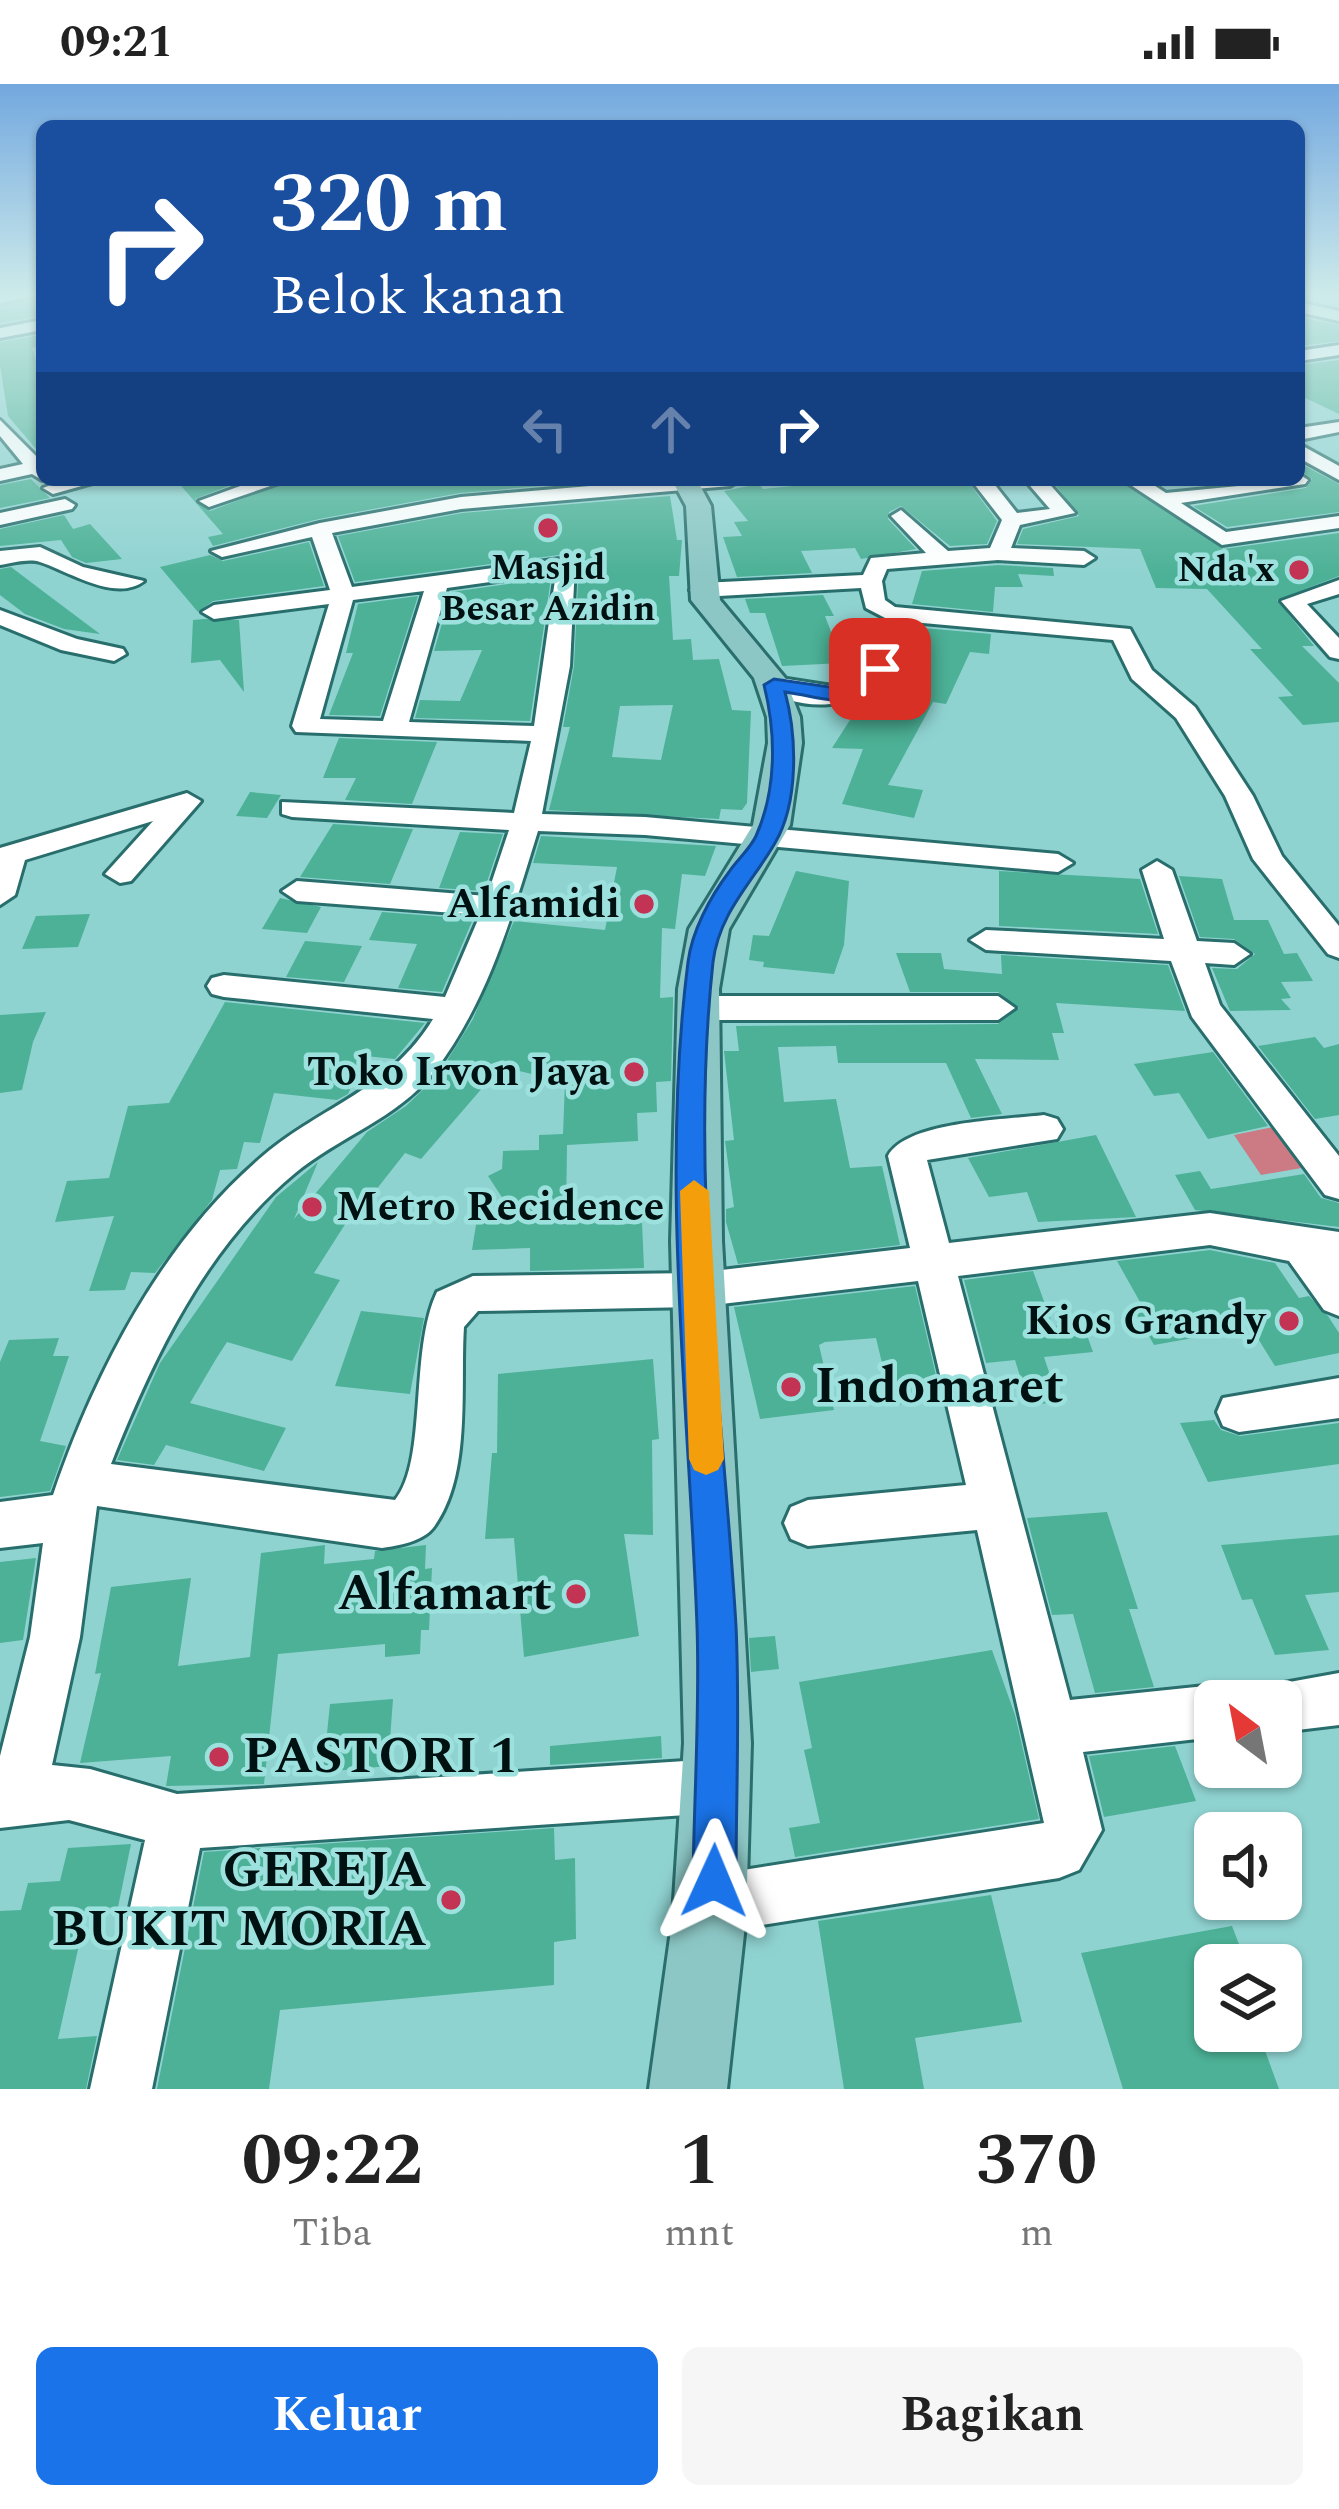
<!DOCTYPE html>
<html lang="id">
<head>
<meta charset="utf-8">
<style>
	:root { --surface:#fff; --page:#f6f6f6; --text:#222; --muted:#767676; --accent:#1a73e8 }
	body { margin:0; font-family:Spectral,serif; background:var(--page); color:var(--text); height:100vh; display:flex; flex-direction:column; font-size:45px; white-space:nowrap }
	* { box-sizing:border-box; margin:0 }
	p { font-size:39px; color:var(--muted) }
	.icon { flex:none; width:66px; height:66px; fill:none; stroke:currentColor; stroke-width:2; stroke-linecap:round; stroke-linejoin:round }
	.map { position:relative; height:2005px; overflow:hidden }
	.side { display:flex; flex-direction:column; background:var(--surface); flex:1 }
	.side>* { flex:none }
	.banner { position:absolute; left:36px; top:36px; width:1269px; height:366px; border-radius:18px; box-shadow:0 3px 9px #0004; background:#1a4fa0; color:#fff; overflow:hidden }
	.needle { width:78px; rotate:328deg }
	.buttons { position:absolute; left:1194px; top:1596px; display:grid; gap:24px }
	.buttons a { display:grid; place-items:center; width:108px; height:108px; border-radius:18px; background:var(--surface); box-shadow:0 3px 9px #0004; font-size:60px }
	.pin { position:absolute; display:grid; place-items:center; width:102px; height:102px; color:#fff; margin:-51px; border-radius:24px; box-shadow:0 6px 18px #0006 }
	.me { position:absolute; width:132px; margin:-66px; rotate:1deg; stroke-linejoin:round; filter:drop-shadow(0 0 9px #0008) }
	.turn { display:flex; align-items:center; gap:42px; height:252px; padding:0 36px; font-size:54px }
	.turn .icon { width:156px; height:156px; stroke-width:2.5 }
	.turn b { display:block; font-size:84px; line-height:102px }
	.lanes { display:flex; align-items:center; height:114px; padding:0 36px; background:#0003; justify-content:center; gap:60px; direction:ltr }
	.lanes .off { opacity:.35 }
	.eta { display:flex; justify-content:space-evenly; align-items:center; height:204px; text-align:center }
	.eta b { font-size:72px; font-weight:700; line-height:84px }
	.cta { display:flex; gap:24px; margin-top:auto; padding:24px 36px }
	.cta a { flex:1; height:138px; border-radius:18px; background:var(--accent); color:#fff; font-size:48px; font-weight:700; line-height:138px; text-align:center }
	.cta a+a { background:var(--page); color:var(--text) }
	.status { display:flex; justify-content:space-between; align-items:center; height:84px; padding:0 60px; background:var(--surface); direction:ltr }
	.status svg { height:33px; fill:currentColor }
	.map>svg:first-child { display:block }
	.forest { fill:#cc7a84 }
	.building { fill:#4cb196; fill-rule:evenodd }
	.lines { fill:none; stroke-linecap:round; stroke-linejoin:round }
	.minor-casing { stroke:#286e6c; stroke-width:6 }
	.major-casing { stroke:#2a6f6d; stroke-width:6 }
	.minor { fill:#fff; fill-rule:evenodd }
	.major { fill:#8cc7c5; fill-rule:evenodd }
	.route { fill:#1a73e8; stroke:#114b97; stroke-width:3 }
	.slow { fill:#f59e0b }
	.poi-dot { fill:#c33353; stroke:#9ce1de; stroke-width:4.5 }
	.labels { text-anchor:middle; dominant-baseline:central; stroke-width:9; stroke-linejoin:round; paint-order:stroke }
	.far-poi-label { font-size:36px; font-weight:bold; fill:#011; stroke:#9ce1de }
	.poi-label { font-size:42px; font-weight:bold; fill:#011; stroke:#9ce1de; text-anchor:end }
	.near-poi-label { font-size:51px; font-weight:bold; fill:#011; stroke:#9ce1de; text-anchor:start }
</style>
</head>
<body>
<div class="status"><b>09:21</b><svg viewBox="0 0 49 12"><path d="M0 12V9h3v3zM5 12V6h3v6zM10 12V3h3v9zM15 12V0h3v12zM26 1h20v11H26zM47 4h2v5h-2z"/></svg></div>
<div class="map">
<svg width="1339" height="2005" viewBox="0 0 1339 2005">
	<rect width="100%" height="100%" fill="#8fd3d1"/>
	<path class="forest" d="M1293,1039L1330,1079L1261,1091L1234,1051Z"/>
	<g class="building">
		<path d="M42,212V232L0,239V223Z"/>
		<path d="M1299,233L1339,241V257L1299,262Z"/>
		<path d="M42,251L41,263L32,264L42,296V372L8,332L0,281V258Z"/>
		<path d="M1339,276V330L1299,311V281Z"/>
		<path d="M1305,382L1339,400V428L1227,443L1193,422L1306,404L1312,395L1299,386Z"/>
		<path d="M31,395L50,414L0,424V401Z"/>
		<path d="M176,396H244L195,415L210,427L292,396L575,399L460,409L319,435L213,462L208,453L223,450Z"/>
		<path d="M854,396H967L997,437L987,460L950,462L901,422L889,428L888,435L916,465L861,475L855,464L801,467L812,489L737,493L723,453L742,452L734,438L748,437L724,407L759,400L763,405Z"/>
		<path d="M1052,396H1119L1223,465L1339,449V492L1277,516L1314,562H1302L1339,599V638L1303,641L1278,613L1293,612L1250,565H1262L1207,505L1156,504L1140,465L1017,460L1023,445L1079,432Z"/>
		<path d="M670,412L677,456H682L679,492H669L673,556L691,555L693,576L719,575L732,626L751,627L747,719L742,726L721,725L719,735L549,726L570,643H563L574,582L579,477L559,471L355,498L338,452L462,429ZM673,621L661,676L612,673L620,622Z"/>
		<path d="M64,431L73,445L90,440L122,475L86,479L72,473L61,456L0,462V445Z"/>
		<path d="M309,458L324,502L213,517L198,528L160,483L210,471L223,477Z"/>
		<path d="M998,481L1053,484L1054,492L1018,490L1023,503H995L993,528L912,520L922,487Z"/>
		<path d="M11,483L44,508L100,550L64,545L25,530L0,511V485Z"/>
		<path d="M551,494L530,637L415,634L420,616L460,617L482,566L434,567L451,508Z"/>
		<path d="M823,511L834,532H825L843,579L782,582L765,529H750L745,515Z"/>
		<path d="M418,512L380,632L329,631L353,569H346L358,520Z"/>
		<path d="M204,535L239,536L244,608L220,576L191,579L193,536Z"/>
		<path d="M912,543L991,550L989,570L970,568L946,620L933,618L888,701L923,706L914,734L842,720L863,665L832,664L859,622L862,631L896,588L891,579Z"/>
		<path d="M339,654L437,658L412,720L345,716L356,694H323Z"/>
		<path d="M250,708L281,711L267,734L236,732Z"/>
		<path d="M333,740L413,745L390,800L300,793Z"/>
		<path d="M460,748L503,750L484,807L439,804Z"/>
		<path d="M541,752L716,762L705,792L682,790L675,845L662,844L660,914L673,913V919L671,997L656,998L657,1028L637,1029L638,1057L567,1061L566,1127L614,1125L615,1141L642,1139L644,1184L530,1187V1164L472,1166L478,1128L511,1127L488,1092L502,1085L503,1067L539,1066V1051L563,1050L565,998L511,985L508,990L496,988L421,1075L405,1069L372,1111L365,1109L314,1189L340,1196L292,1277L227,1258L216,1275L190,1319L286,1344L264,1387L166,1361L154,1381L117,1376L160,1279L276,1113L318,1078L294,1135L367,1048L406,1022L438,991L473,935L514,837L605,846L617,783L533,779Z"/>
		<path d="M796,787L849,797L844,861L834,890L763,883L764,878L749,876L753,851L769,852Z"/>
		<path d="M999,787L1140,795L1158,850L999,842Z"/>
		<path d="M1179,792L1222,795L1234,836H1268L1284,870L1297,869L1313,897L1281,898L1291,914L1281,915L1291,926L1230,927L1212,884L1237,885L1255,870L1234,855L1200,853Z"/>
		<path d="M280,814L321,823L307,849L262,845Z"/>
		<path d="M382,828L473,835L442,908L398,904L417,860L369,856Z"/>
		<path d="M90,830L78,863L22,865L36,832Z"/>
		<path d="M305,857L362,862L344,898L286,893Z"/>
		<path d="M896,869H941L944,885L1002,890L1001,871L1168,881L1185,927L1056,919L1064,949H1052L1059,976L975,975L1002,1030L971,1034L946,979H838L836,962L778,963L784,1018L836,1015L850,1084L882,1082L900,1161L738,1180L726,1138V1125L734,1123L725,1057L734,1056L724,967H739L736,942L998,940L1019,924L998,908H910Z"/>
		<path d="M225,918L425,939L395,975L365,972L348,1010L337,1016L274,1009L260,1059L244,1058L237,1085L220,1086L212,1116L155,1189L131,1188L125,1206L89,1207L114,1132L55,1138L67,1097L109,1094L128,1022L169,1019Z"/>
		<path d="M46,928L33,958L22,1006L0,1009V931Z"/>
		<path d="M1315,953L1324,964L1339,960V1031L1315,1035L1258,962Z"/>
		<path d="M1213,968L1268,1042L1208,1055L1179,1009L1154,1012L1134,980Z"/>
		<path d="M1096,1051L1136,1133L1038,1138L1027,1108L989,1113L968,1074Z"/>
		<path d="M1200,1087L1211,1105L1304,1090L1321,1114L1339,1119V1143L1195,1126L1175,1091Z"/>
		<path d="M1210,1166L1275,1179L1299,1214L1309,1212L1328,1232L1339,1249V1269L1275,1282L1244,1232L1187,1244L1193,1254L1154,1261L1135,1227L1144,1225L1117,1177Z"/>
		<path d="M1033,1187L1053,1242L1083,1240L1093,1268L1044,1273L1059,1318L1029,1321L1015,1276L986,1279L964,1196Z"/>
		<path d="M915,1202L942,1317L892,1321L876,1254L825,1258L819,1261L834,1326L760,1335L734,1223Z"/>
		<path d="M361,1227L424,1234L410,1310L335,1302Z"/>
		<path d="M59,1254L53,1272H69L40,1357L66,1362L50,1407L0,1413V1278L9,1256Z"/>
		<path d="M653,1275L659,1355L652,1356L653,1451L624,1450L639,1552L524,1573L514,1454L485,1455L492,1369H497L498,1290Z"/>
		<path d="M1214,1336L1221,1346L1240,1352L1339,1339V1380L1208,1398L1180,1339Z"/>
		<path d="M1107,1428L1138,1525H1129L1154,1603L1095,1609L1073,1530L1052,1531L1027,1434Z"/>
		<path d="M1339,1451V1508L1305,1511L1329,1566L1275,1571L1252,1515L1242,1516L1221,1461Z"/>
		<path d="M325,1461L324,1480L374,1475L375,1467L426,1461L425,1485L432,1484L429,1546H421L420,1570L385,1573V1560L278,1570L264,1700L166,1702L171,1672L80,1679L101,1589L95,1590L111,1503L191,1494L178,1582L250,1573L261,1469Z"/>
		<path d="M36,1474L23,1556L0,1559V1478Z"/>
		<path d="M775,1552L779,1585L751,1588L749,1554Z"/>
		<path d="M992,1566L1015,1631L1039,1735L795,1773L789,1744L820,1739L804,1666L812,1664L799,1598Z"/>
		<path d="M393,1615L388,1682L323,1688L330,1620Z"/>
		<path d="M661,1652L662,1674L550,1681V1662Z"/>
		<path d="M1175,1662L1196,1717L1104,1733L1089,1672Z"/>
		<path d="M554,1744L555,1776L575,1774L576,1855L554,1858V1901L280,1926L269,2005H157L204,1768Z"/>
		<path d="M131,1760L118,1823L87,1825L58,1955L97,1952L86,2005H0V1827L21,1826L28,1799L60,1797L68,1764Z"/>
		<path d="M991,1811L1022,1938L915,1954L924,2005H844L818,1837Z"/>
		<path d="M1232,1842L1247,1881H1215V1947H1258L1279,2005H1123L1081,1869Z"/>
	</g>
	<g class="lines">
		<g class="minor-casing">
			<g id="minor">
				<path d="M0,211H36L0,219Z"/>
				<path d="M1299,218L1339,227V237L1299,228Z"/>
				<path d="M42,236V246L0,254V244Z"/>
				<path d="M1339,261V271L1299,277V267Z"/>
				<path d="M0,336L42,378V396L32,390L0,397V385L23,380L0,352Z"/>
				<path d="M1339,338V348L1299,356V344Z"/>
				<path d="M1299,360L1339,382V396L1299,374Z"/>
				<path d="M1299,390L1308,396L1305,400L1181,419L1226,448L1339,432V444L1222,461L1123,396H1146L1166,409L1299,396Z"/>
				<path d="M63,396H103L53,410L43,404Z"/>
				<path d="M257,396H288L209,423L199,417Z"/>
				<path d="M660,396H740L730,402L461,425L332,449L352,503L560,475L575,480L570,582L542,730L645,733L1058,770L1073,779L1058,788L645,751L538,747C512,831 488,918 434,988C397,1035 338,1053 294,1090C205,1164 153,1274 111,1380L395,1416C428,1376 409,1267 437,1208L473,1192L696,1189L910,1164L888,1072C907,1037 1005,1036 1044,1031L1057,1035L1063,1045L1057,1055L927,1076L949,1159L1210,1129L1339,1148V1232L1324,1226L1289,1177L1210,1161L958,1192L1070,1616L1215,1601L1234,1608L1237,1617H1215V1653L1083,1668L1102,1746L1079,1786L1059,1794L711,1849L690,1841L682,1820L690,1799L711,1791L1044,1739L977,1446L808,1462L791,1455L784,1439L791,1423L808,1416L966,1401L918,1197L696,1223L478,1227L464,1243C460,1303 472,1392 433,1444C423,1457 398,1462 382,1464L97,1422L80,1553L52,1681L90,1685L177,1710L716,1675L735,1683L743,1702L735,1721L716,1729L200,1764L152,2005H90L145,1756L69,1736L0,1744V1672L30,1553L43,1459L0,1464V1418L53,1411C95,1288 163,1156 264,1071C322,1022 391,1005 433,935L224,913L212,910L207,902L212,894L224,891L445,913L480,831L297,817L282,807L297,797L487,812L509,746L292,733L282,730V718L514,729L531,657L296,648L292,642L329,520L214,535L202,528L214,521L330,506L312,453L222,473L211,467L320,439L461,413ZM556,489L534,642L409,638L447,504ZM424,507L383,637L320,635L353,516Z"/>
				<path d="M971,396H991L1017,429L1050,425L1025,396H1046L1075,429L1020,441L1011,464L1084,467L1095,474L1084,481L998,476L887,485L882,497L885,516L895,523L1130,545L1152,586L1195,623L1253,712L1282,772L1339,842V874L1328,870L1253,775L1225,712L1176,634L1132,595L1113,556L889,536L866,524L861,504L701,513L690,506L701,499L863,491L871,474L926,469L891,432L901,426L948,467L990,464L1002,436Z"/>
				<path d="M65,415L75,421L72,425L0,441V429Z"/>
				<path d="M40,463L83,483L144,497C116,519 68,487 40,478C29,474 12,479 0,481V467Z"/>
				<path d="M1339,496V510L1307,520L1339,554V575L1330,573L1281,517Z"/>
				<path d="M0,526L77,555L123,565L126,570L114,577L61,566L0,541Z"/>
				<path d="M880,578L892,585C867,627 796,631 761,601L774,593L845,604Z"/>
				<path d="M187,709L201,717L131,797L120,799L105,790L153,737L25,776L15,811L0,821V764Z"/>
				<path d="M1157,777L1172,786L1197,857L1234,859L1250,870L1234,881L1205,879L1220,921L1339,1072V1115L1325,1111L1192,933L1171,877L986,866L970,856L986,846L1164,855L1142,786Z"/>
				<path d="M697,912H998L1015,924L998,936H697L680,924Z"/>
				<path d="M1339,1294V1334L1239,1348L1223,1342L1217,1328L1223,1314Z"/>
				<path d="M1339,1589V1641L1281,1648V1617H1257L1262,1603Z"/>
			</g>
		</g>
		<g class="major-casing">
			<path id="major" d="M672,396H697L711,422L720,516L785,594L800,633L802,659L790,741L729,845L719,905L722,1157L751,1659L746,1832L727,2005H649L673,1832L684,1659L671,1157L678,905L689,845L753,741L768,659L767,633L754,594L691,516L686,422Z"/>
		</g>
		<use href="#minor" class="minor"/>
		<use href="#major" class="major"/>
	</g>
	<linearGradient id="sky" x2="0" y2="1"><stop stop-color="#73a8df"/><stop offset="0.43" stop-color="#cdebea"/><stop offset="1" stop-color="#cdebea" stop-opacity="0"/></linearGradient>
	<rect width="1339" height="491" fill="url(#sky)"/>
	<path class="route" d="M873,581L889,585C859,631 834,615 785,608C797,652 799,718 775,759C752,799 719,829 713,878C689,1098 723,1323 736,1542C740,1626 736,1712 736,1797L730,1812L714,1818L699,1812L693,1797C694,1712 700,1626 697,1542C689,1323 660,1097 688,878C692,847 710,813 729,788C737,776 750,765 756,752C777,705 776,649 764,601L774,595L850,606Z"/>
	<path class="slow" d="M694,1096L709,1107L724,1375L718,1386L706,1391L694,1386L689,1375L680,1107Z"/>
	<g class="poi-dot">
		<circle cx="548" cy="444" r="12"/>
		<circle cx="1299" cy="486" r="12"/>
		<circle cx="644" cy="820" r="12"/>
		<circle cx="634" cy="988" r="12"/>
		<circle cx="312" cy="1123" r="12"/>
		<circle cx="1289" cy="1237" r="12"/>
		<circle cx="791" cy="1303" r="12"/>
		<circle cx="576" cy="1510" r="12"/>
		<circle cx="219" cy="1673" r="12"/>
		<circle cx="451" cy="1816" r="12"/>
	</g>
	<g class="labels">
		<g class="far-poi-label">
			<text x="548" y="484">Masjid<tspan x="548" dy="41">Besar Azidin</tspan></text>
			<text x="1275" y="486" text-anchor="end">Nda'x</text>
		</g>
		<g class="poi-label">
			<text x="620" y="820">Alfamidi</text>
			<text x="610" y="988">Toko Irvon Jaya</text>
			<text x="336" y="1123" text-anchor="start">Metro Recidence</text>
			<text x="1265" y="1237">Kios Grandy</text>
		</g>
		<g class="near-poi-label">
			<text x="815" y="1303">Indomaret</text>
			<text x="552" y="1510" text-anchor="end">Alfamart</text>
			<text x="243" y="1673">PASTORI 1</text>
			<text x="427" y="1787" text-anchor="end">GEREJA<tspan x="427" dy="59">BUKIT MORIA</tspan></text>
		</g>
	</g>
</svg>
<div class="buttons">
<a><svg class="needle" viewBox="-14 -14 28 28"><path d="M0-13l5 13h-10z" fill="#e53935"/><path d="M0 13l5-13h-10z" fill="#767676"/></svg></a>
<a><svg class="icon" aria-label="sound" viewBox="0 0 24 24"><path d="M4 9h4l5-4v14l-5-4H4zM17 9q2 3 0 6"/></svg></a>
<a><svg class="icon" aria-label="layers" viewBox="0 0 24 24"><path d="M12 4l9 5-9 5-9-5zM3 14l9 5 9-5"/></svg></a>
</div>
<div class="pin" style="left:880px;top:585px;background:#d93025"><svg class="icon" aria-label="arrive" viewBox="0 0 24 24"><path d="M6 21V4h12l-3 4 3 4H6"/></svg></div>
<svg class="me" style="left:714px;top:1797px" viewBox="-20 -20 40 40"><path d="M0-17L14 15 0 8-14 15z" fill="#1a73e8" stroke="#fff" stroke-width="4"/></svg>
<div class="banner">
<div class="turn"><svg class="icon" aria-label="right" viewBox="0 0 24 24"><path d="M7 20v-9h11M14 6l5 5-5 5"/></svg><div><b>320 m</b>Belok kanan</div></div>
<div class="lanes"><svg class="icon off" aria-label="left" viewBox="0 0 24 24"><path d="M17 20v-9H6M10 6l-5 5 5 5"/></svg><svg class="icon off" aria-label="ahead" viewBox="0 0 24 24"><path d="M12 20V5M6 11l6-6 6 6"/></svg><svg class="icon" aria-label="right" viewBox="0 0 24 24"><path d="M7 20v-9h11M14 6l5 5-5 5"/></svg></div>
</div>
</div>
<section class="side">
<div class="eta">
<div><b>09:22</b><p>Tiba</p></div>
<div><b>1</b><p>mnt</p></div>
<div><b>370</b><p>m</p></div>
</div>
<div class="cta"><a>Keluar</a><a>Bagikan</a></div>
</section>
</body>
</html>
